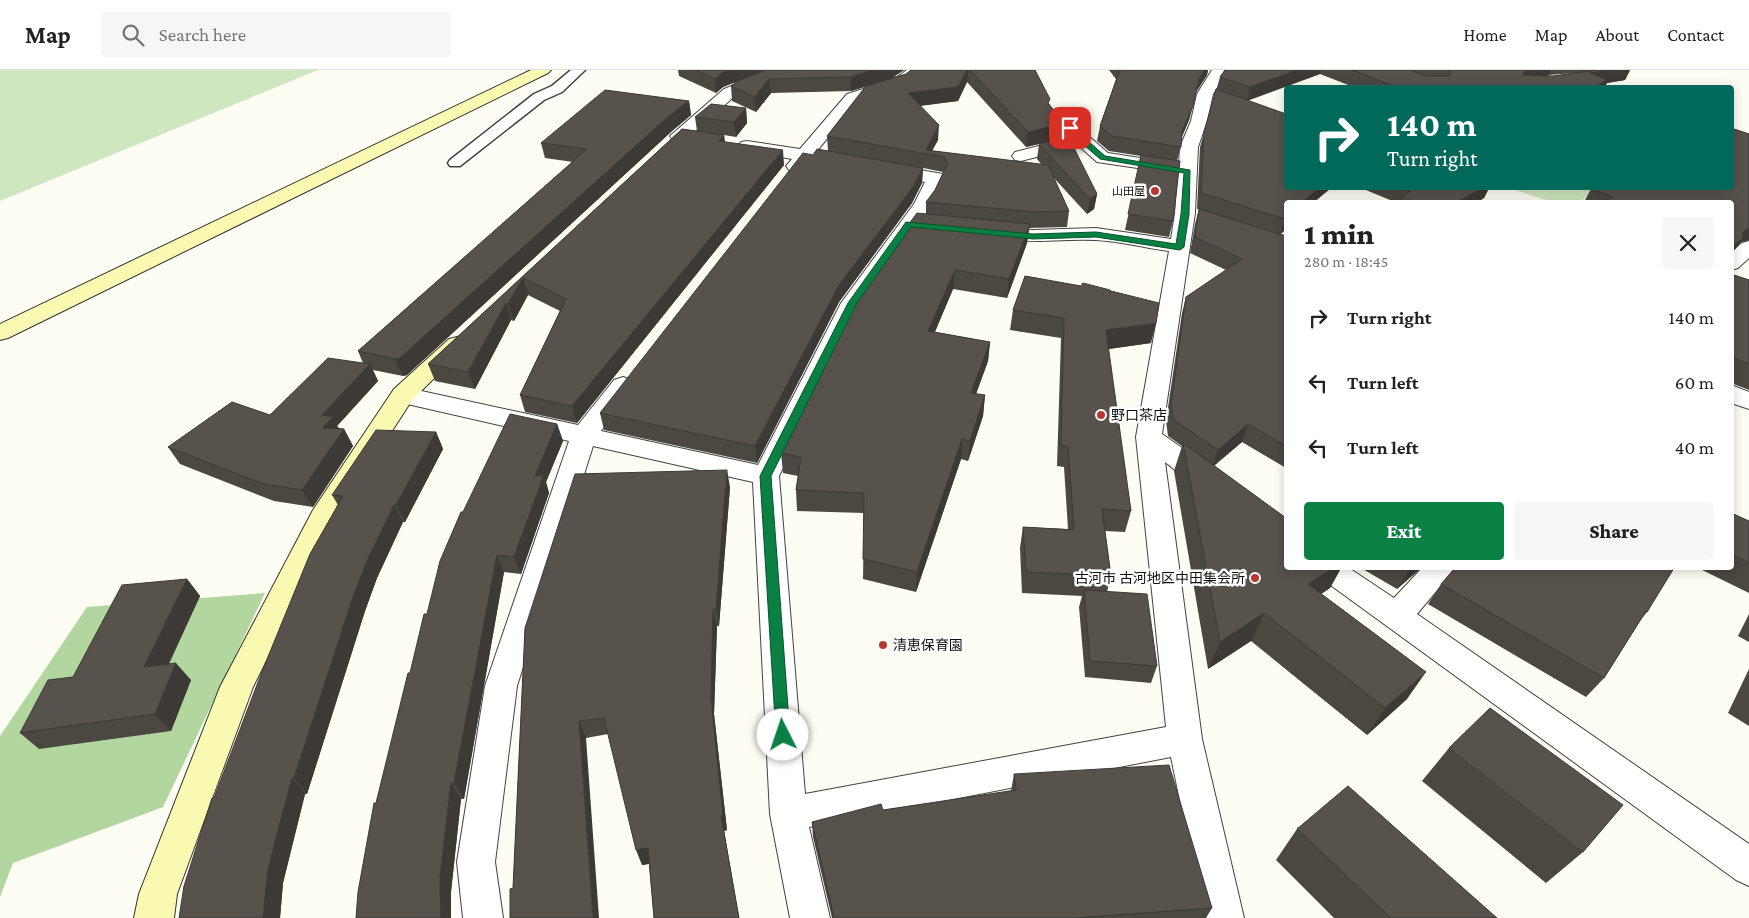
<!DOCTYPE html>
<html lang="en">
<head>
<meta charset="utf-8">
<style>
	:root { --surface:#fff; --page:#f6f6f6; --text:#202124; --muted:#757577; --line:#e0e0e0; --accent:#0b8043 }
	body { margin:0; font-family:"Crimson Pro","Noto Sans JP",serif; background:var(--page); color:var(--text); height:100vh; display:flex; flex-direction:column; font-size:19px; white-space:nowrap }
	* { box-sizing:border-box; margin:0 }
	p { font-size:16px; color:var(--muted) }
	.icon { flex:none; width:28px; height:28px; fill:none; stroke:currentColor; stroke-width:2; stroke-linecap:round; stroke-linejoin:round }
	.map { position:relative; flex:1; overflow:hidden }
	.drawer { position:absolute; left:1284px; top:130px; width:450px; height:370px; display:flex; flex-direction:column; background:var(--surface); border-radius:5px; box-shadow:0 2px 12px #0003 }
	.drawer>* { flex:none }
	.banner { position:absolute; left:1284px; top:15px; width:450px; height:105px; border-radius:5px; box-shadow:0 2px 12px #0003; background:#00695c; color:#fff; overflow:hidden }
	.pin { position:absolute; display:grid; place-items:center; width:42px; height:42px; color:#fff; margin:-21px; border-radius:10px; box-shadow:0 2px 8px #0006 }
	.me { position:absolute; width:55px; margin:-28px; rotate:356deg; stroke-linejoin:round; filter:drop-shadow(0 0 4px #0008) }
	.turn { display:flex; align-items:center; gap:18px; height:105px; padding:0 20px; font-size:22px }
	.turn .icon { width:65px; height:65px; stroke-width:2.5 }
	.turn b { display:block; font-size:35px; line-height:42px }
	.round { display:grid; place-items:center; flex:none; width:52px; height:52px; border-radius:5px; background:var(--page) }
	.overview { display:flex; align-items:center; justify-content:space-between; height:85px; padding:0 20px }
	h1 { font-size:30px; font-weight:800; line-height:38px }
	.button { display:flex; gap:10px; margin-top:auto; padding:10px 20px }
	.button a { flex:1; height:58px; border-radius:5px; background:var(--accent); color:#fff; font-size:20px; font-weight:800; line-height:58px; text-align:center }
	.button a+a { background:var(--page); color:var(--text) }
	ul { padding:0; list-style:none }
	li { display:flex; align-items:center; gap:15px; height:65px; padding:0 20px }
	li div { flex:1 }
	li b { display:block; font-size:19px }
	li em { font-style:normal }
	header { display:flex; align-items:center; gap:30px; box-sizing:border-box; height:70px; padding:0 25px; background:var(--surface); border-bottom:1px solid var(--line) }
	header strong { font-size:24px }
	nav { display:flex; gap:28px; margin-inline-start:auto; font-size:18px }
	.search { width:350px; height:45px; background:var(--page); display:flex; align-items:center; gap:12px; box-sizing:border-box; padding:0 18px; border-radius:5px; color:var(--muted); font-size:19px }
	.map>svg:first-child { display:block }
	.green { fill:#cfe7be }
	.forest { fill:#b2d79e }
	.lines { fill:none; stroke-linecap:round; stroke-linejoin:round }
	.lane-casing { stroke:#424242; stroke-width:3 }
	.street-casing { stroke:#424242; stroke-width:2 }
	.secondary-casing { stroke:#313131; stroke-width:2 }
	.lane { fill:#fff; fill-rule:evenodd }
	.street { fill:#fff; fill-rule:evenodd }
	.secondary { fill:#f9f9b2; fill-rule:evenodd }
	.wall { fill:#4b4741; fill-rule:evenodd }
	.shaded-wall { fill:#3d3935 }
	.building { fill:#57524c; stroke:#3d3935 }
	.route { fill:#0b8043; stroke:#07532c }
	.poi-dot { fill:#b73830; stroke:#fff; stroke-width:2 }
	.labels { text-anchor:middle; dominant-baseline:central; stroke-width:5; stroke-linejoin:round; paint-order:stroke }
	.far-poi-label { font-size:11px; fill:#0f0f0f; stroke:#fff; text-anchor:end }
	.poi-label { font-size:14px; fill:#0f0f0f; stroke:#fff; text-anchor:start }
</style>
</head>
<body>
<header>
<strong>Map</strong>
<div class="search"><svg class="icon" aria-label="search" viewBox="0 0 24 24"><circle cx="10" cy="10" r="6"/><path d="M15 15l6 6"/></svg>Search here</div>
<nav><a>Home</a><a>Map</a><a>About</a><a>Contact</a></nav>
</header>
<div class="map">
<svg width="1749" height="848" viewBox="0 0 1749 848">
	<rect width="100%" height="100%" fill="#fefdf3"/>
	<g class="green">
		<path d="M0,0H318L0,131Z"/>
		<path d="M1515,118H1597L1580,132H1552L1512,119Z"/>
	</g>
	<path class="forest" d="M265,523L163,737L13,793L0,827V666L87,537Z"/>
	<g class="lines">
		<g class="lane-casing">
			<path id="lane" d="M571,0H585L562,22L544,30L460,96H450L448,93L450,90L534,24L552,16Z"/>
		</g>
		<g class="street-casing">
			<g id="street">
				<path d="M770,0H792L789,3L736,25L685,70L679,71L673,70L670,66L724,19Z"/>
				<path d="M907,0H925L905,16L859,30L816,82L846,87L849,91L846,95L840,96L808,91C802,99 799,102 789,100L786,96L792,89L747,81L741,80L738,76L741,72L747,71L800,79L847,24L893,10Z"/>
				<path d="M1212,0H1228L1213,24L1207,51L1198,77L1195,143L1162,364L1218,403L1222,410L1218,417C1197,423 1181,404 1165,392L1202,669L1244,848H1204L1171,687L809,757L830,848H790L770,744L753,412L593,376L517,616L495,792L503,848H463L457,792L485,616L569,371L394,331L391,325L394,319L403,317L578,355L614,310L623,307L632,310L635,315L601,361L758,395L841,233L914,134L925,112L879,103L876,99L879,95L885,94L943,104L945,108L933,135L863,233L779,406L805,724L1166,657L1136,367L1169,181C1145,178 1120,171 1095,170C1058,168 1020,176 983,166L980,162L983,158L990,156L1033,160L1096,158L1171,169L1175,143L1178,104L1097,92L1079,76L1021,91L1015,90L1012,86L1015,82L1070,68L1048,47L1050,43H1062L1108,83L1179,94L1180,77L1191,51L1197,24Z"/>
				<path d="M1749,171V188L1738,198L1731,200V182L1742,173Z"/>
				<path d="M1731,315L1749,322V339L1731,333Z"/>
				<path d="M1313,498H1349L1394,528L1422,498H1454L1449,506L1417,544L1749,774V816L1736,810L1318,506Z"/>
			</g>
		</g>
		<g class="secondary-casing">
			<g id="secondary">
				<path d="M531,0H551L548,3L8,268L0,270V254Z"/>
				<path d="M457,267L465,269L469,274L412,330L339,443L253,617L177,824L174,848H134L139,824L220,617L313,440L394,319L449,269Z"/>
			</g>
		</g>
		<use href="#lane" class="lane"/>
		<use href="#street" class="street"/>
		<use href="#secondary" class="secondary"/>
	</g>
	<g class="wall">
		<path d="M678,0H765L723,17L716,23L679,6Z"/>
		<path d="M766,0H904L893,7L906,4L911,0H1035L1049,34L1060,68L1097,124L1094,139L1087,144L1053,107L1069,141L1067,157L1029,158L1027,173L1007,228L953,219L935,262L990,272L988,291L976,324L985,325L983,346L968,391L961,389L916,522L863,509L864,443L797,441L796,420L798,406L783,403L781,383L926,144V132L935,120L943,102L923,98L922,113L912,133L839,232L757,393L604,360L600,343L813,85L828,81L827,66L865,17L851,21L771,23L756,42L732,31L731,16ZM967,12L1026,77L1039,74L1037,89L1042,95L932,81L938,70L920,36L958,31Z"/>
		<path d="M1109,0H1208L1207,5L1195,23L1189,50L1181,69V77L1177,91L1173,151L1169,167L1125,160L1141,86L1109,81L1097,71L1100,56L1116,9Z"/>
		<path d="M1225,0H1630L1625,10L1607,13L1604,18H1356L1320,4L1248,30L1286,118H1331L1314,132H1286V159L1280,164L1286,166V398L1242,372L1214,396L1286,498H1341L1330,518L1321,524L1407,629L1367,665L1251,571L1208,599L1174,401L1182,376L1168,366L1166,351L1182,243L1186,227L1226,200L1190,183L1195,154L1199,139H1197L1200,77L1220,7ZM1575,3L1553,6H1547L1549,5Z"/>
		<path d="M689,31L691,45L672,61L407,305L403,306L373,300L378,311L337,356L339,358L344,359L353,376L313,437L274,431L180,394L168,377L270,345L363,293L358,281L573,92L545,88L541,73Z"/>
		<path d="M746,38L747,53L736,67L724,65L725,72L784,95L577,353L525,342L520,325L560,241L528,225L514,251L511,250L475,319L435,311L428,294L682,59L697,61L695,47Z"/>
		<path d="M1731,58L1749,64V170L1741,172L1731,184V132H1584L1591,119L1593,118H1731Z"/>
		<path d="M1361,118H1489L1484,128L1477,132H1395Z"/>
		<path d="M1731,204L1749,210V320L1731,313Z"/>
		<path d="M1025,206L1151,273L1108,279L1131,441L1125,462L1105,461L1111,506L1107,522L1157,596L1151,613L1085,607L1079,537L1082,526L1022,523L1020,478L1023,457L1068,459L1064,397L1057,396L1061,268L1010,260L1013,240Z"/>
		<path d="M557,354L563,371L546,412L549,423L521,504L504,502L464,729H461L451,822V848H356L376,733L410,603L427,544Z"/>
		<path d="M436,362L443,379L405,452H403L377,508L365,541L307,724H305L283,813L280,848H179L214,728L338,435L332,425Z"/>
		<path d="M730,417L719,556H717L714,644L727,760L724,761L739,848H654L649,794L642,795L608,664L586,668L513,818L525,558Z"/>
		<path d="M1731,443L1749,451V523L1698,498H1731Z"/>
		<path d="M1361,498H1421L1397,519Z"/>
		<path d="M1674,498L1647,542L1640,551L1604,608L1586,627L1428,534L1441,514Z"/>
		<path d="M187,509L200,526L169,594L191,610L171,661L39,679L20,663L73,607Z"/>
		<path d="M1749,544V572L1738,566Z"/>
		<path d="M1749,599V656L1728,643Z"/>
		<path d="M1449,678L1583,782L1546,813L1422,711Z"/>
		<path d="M1014,704L1212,838L1206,848H832L813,767L812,752L883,740L1011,721Z"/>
		<path d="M1297,759L1497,848H1334L1276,790Z"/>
	</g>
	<g class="shaded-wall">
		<path d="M730,0H765L723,17L716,23L715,9L722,3Z"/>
		<path d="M873,0H904L892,8L851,21V7Z"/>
		<path d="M968,0L967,12L958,31L908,37V23Z"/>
		<path d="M1204,0H1208L1207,5L1195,24L1199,9Z"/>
		<path d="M1297,0H1321L1320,4L1247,31L1250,17Z"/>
		<path d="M1527,0H1551L1549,5L1522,12L1523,3Z"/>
		<path d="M1606,0H1630L1625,10L1607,13L1604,18H1592L1590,3Z"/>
		<path d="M769,9L771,23L756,42L755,27Z"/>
		<path d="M689,31L691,45L672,61L407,305L403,306L395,289L669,46Z"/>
		<path d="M1193,36L1189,50L1178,76L1182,61Z"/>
		<path d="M746,38L747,53L736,67L734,52Z"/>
		<path d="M1062,54L1060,69L1026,77L1028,62Z"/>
		<path d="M939,55L938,70L930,84L926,80Z"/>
		<path d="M724,65L725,80L719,71Z"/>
		<path d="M783,80L784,95L577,353L572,336Z"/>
		<path d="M923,98L922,113L912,133L839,232L757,393L755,376L839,215Z"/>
		<path d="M1319,118H1331L1314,132H1303Z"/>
		<path d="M1483,118H1489L1484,128L1477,132H1457Z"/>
		<path d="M1097,124L1094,139L1087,144L1090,129Z"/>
		<path d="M1286,148V159L1280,165L1285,149Z"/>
		<path d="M1030,154L1027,173L1007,228L1009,209Z"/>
		<path d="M1749,157V170L1741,172L1731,184V177L1743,162Z"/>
		<path d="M955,200L953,219L927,280L928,261Z"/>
		<path d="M523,208L528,225L514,251L508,234Z"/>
		<path d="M506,233L511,250L475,319L468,302Z"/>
		<path d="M1156,253L1151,273L1102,280L1106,260Z"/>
		<path d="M990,272L988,291L969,343L971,323Z"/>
		<path d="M370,294L378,311L337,356L341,363L344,359L353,376L313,437L302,420L322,358V345Z"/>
		<path d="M985,325L983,346L968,391L970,371Z"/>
		<path d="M557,354L563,371L546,412L549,423L521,504L514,487L535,406Z"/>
		<path d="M1248,354L1242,372L1212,397L1218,380Z"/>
		<path d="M436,362L443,379L405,452L396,435Z"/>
		<path d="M962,369L961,389L916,522L917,502Z"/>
		<path d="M727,400L730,417L719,556L716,539Z"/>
		<path d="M394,435L403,452L377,508L365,541L307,724L294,708L354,524L367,491Z"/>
		<path d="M497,485L504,502L464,729L454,713Z"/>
		<path d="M1334,498H1341L1330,518L1294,542L1308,514Z"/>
		<path d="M1411,498H1421L1397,519L1410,499Z"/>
		<path d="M187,509L200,526L159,614L144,597Z"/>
		<path d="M713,539L717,556L714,644L727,760L724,761L739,848L721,746L711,628Z"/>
		<path d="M1264,543L1251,571L1208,599L1220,572Z"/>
		<path d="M176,593L191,610L171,661L155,644Z"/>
		<path d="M1426,602L1407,629L1367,665L1385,638Z"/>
		<path d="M579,651L586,668L599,848H593Z"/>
		<path d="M292,708L305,724L283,813L280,848H263L268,799Z"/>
		<path d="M451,713L461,729L451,822V848H441L440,807Z"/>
		<path d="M648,778L653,793L642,795L636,780Z"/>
	</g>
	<g class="building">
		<path d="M695,0H730L722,3L715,9Z"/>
		<path d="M766,0H873L851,7L769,9L755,27L731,16L736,12Z"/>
		<path d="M911,0H967L958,17L908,23L939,55L926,80L1048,95L1069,141L1035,142L926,132L935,120L948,93L944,87L827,66L866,16L906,4Z"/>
		<path d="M970,0H1035L1050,29L1048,33L1056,43L1062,54L1028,62Z"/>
		<path d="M1120,0H1204L1199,9L1193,36L1182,61L1181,77L1112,66L1100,56Z"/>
		<path d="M1225,0H1297L1250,17L1220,7Z"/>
		<path d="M1352,0H1411L1425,6H1449L1451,4L1448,0H1527L1523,3V5L1553,6L1598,0H1609L1590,3L1608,10L1592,18H1399Z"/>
		<path d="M1216,19L1286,44V118H1319L1303,132H1286V148L1285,149L1201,123L1204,62Z"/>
		<path d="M605,20L689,31L669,46L400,288L395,289L358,281L587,79L541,73Z"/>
		<path d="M711,34L746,38L734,52L695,47Z"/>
		<path d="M1731,58L1749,64V157L1743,162V168L1731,177V132H1604L1613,127L1591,119L1593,118H1731Z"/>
		<path d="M682,59L724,65L719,71L783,80L572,336L520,325L566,229L523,208L508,234L506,233L468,302L428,294Z"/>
		<path d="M1068,66L1097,124L1090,129L1039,74Z"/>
		<path d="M817,79L923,98L913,117L839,215L755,376L600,343L803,83L813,85Z"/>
		<path d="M1141,85L1180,91L1173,151L1128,144Z"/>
		<path d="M1402,118H1483L1457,132H1399L1410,121Z"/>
		<path d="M1199,139L1286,166V376L1248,354L1218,380L1173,349L1171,334L1186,227L1242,189L1195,167Z"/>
		<path d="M917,143L1030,154L1009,209L955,200L928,261L990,272L971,323L985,325L970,371L962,369L917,502L863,489L864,423L796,420L801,387L781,383L864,215Z"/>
		<path d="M1731,204L1749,210V294L1731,287Z"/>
		<path d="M1025,206L1081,216L1083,213L1110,220L1111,223V221L1159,233L1156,253L1106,260L1131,441L1102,439L1111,506L1026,502L1023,457L1074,460L1068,376L1061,375L1064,248L1013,240Z"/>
		<path d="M328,288L370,294L322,345L333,347L322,358L344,359L302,420L263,414L168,377L232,332L270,345Z"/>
		<path d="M510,344L557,354L535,406L544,405L514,487L497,485L454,713H451L440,807L441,848H356L358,822L374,733H376L408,603H410L424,544H427L440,491L461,442H463Z"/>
		<path d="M376,360L436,362L396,435H394L367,491L354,524L294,708H292L268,799L263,848H179L184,816L212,728H214L263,599L310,484L343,426L332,425Z"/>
		<path d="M1183,373L1286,448V498H1334L1308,514L1426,602L1385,638L1264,543L1220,572Z"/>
		<path d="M727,400L716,539H713L711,628L723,745L721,746L739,848H654L648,778L636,780L604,648L579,651L593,848H510V819L513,818L525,558L575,404Z"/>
		<path d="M1731,443L1749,451V493L1731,484Z"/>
		<path d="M1455,498H1674L1647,542L1646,541L1604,608L1441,514Z"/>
		<path d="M187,509L144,597L176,593L155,644L20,663L48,610L73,607L122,515Z"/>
		<path d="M1084,520L1147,524L1157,596L1090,591Z"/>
		<path d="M1490,638L1623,735L1583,782L1449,678Z"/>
		<path d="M1169,695L1212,838L1075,848H834L812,752L881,734L883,740L1016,720L1014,704Z"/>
		<path d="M1348,716L1497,848H1391L1297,759Z"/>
	</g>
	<path class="route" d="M1067,57H1072L1105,86L1190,100L1189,144L1184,177L1180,180L1096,167L1033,169L911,157L857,233L771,406L790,665L788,669L783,671L778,669L776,665L760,406L848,233L906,152L1033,164L1096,162L1176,174L1181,144L1184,103L1100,89L1067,60Z"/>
	<g class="poi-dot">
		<circle cx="1155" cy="121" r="5"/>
		<circle cx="1101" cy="345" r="5"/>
		<circle cx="1255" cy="508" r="5"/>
		<circle cx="883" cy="575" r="5"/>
	</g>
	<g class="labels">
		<g class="far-poi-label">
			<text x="1145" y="121">山田屋</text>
		</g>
		<g class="poi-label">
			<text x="1111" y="345">野口茶店</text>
			<text x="1245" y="508" text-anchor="end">古河市 古河地区中田集会所</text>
			<text x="893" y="575">清恵保育園</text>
		</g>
	</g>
</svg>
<div class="pin" style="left:1070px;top:58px;background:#d93025"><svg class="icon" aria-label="arrive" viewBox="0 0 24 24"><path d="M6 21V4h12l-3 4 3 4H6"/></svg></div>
<svg class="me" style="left:783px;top:665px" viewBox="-20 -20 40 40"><circle r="19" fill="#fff"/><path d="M0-13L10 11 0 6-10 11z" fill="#0b8043"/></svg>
<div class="banner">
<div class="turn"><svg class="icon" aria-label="right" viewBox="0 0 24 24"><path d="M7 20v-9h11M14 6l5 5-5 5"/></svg><div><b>140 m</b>Turn right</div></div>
</div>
<section class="drawer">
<div class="overview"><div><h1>1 min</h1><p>280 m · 18:45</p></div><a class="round"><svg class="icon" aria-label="close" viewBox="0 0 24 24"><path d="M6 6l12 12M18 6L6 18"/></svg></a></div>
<ul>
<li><svg class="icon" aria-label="right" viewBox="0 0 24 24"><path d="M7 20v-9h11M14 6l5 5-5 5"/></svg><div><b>Turn right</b></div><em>140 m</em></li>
<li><svg class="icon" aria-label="left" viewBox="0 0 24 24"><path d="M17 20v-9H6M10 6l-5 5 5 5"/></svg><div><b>Turn left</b></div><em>60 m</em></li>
<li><svg class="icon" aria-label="left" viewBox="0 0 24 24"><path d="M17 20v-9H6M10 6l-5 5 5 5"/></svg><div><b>Turn left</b></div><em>40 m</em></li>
</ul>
<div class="button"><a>Exit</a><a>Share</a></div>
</section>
</div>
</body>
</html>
